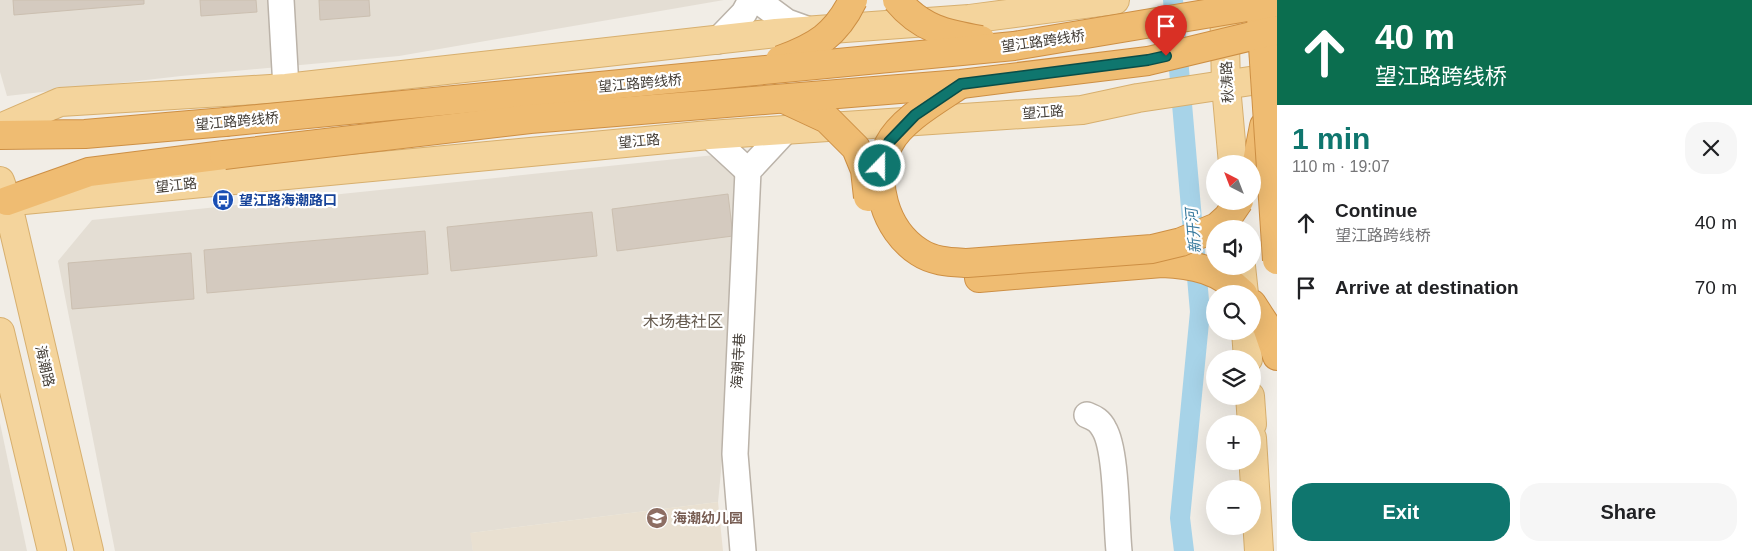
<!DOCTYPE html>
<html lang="en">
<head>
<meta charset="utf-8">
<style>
	:root { --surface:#fff; --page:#f6f6f6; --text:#202124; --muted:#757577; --accent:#0f766e }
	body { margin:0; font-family:Arial,"Noto Sans SC",sans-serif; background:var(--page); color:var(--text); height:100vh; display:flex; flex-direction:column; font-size:19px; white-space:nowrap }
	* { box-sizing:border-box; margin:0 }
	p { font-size:16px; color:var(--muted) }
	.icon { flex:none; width:28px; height:28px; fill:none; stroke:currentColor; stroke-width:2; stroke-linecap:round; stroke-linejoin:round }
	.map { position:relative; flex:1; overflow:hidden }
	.drawer { display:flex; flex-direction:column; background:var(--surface); width:475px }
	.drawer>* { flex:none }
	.hud { background:#0b6e4f; color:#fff; overflow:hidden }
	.needle { width:32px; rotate:318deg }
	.controls { position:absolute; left:1206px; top:155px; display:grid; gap:10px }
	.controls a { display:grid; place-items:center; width:55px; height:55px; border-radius:50%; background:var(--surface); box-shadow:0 5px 20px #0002; font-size:25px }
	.pin { position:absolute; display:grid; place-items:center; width:42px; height:42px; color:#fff; margin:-51px -21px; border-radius:50% 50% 50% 0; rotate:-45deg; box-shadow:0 0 5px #0007 }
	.pin .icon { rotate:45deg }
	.me { position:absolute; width:55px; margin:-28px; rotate:22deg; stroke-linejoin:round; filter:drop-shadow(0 0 4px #0008) }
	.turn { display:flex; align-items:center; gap:18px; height:105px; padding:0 15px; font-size:22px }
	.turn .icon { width:65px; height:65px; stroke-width:2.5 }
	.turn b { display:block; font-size:35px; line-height:42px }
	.round { display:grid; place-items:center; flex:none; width:52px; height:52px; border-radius:20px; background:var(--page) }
	.head { display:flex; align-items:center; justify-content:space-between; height:85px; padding:0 15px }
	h1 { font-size:30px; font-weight:700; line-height:38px; color:var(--accent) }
	.primary-button { display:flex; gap:10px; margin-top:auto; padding:10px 15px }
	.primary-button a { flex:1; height:58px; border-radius:20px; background:var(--accent); color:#fff; font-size:20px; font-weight:700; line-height:58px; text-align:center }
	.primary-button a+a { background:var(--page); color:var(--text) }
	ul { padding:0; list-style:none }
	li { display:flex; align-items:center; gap:15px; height:65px; padding:0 15px }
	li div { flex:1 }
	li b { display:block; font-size:19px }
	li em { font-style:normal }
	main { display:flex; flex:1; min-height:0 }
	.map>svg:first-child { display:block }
	.residential { fill:#e4ded4 }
	.education { fill:#e9e0d1 }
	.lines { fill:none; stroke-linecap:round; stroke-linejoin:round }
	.canal { stroke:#a7d3e8; stroke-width:20 }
	.building { fill:#d4cabf; stroke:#cbbfb0 }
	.minor-casing { stroke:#bbb3a9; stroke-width:28 }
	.major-casing { stroke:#d7af6e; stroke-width:30 }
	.highway-casing { stroke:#cd8f44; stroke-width:30 }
	.minor { stroke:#fff; stroke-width:25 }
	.major { stroke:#f4d49c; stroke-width:28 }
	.highway { stroke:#efbc72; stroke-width:28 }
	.highway-bridge-casing { stroke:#cd8f44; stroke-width:30; stroke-linecap:butt }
	.highway-bridge { stroke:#efbc72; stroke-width:28 }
	.route-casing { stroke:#0a4d48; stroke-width:12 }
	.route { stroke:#0f766e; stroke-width:9 }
	.labels { text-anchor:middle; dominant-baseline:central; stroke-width:4.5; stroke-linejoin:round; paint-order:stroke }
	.street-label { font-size:14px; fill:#433d36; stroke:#fff }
	.transit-label { font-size:14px; font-weight:bold; fill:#164399; stroke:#fff; text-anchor:start }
	.education-label { font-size:14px; font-weight:bold; fill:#785e54; stroke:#fff; text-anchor:start }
	.water-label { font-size:15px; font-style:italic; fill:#387a9d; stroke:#fff }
	.quarter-label { font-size:16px; fill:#655a4e; stroke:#fff }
</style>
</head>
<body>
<main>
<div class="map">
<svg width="1277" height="551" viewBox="0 0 1277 551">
	<rect width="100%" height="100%" fill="#f1ede6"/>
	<g class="residential">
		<path d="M0,0H724L399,56L181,76L7,96L0,72Z"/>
		<path d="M734,153L738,296L718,502L471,533L473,551H115L58,261L92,220Z"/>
		<path d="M0,423L27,551H0Z"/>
	</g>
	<path class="education" d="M718,502L723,551H473L470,533Z"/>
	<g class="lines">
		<path class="canal" d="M1173,0L1200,312L1180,518L1184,551"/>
	</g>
	<g class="building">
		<path d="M13,0H144V4L14,15Z"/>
		<path d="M200,0H256L257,12L201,16Z"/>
		<path d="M319,0H369L370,16L320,20Z"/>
		<path d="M728,194L733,236L617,251L612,209Z"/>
		<path d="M592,212L597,256L451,271L447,227Z"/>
		<path d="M425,231L428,274L207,293L204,250Z"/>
		<path d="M191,253L194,299L72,309L68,263Z"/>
	</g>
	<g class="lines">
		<g class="minor-casing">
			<g id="minor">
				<path d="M281,0L286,88"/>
				<path d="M757,0L787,22L812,31"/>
				<path d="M717,41L744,13L751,0"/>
				<path d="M709,135L748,171"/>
				<path d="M1087,415C1095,418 1100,421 1104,429C1117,450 1116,523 1119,551"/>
				<path d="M743,551L735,454L748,171L787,129"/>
			</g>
		</g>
		<g class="major-casing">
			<g id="major">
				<path d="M1224,0L1226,86L1233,164"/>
				<path d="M0,128L60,102L286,88L776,33L969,19L1115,0"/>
				<path d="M0,181L7,201L89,551"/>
				<path d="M24,200L709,135L1082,110L1138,98L1277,77"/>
				<path d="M1241,266L1244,294"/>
				<path d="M1246,331L1248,359"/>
				<path d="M0,332L52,551"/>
				<path d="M1250,396L1252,424"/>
				<path d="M1252,438L1259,551"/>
			</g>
		</g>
		<g class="highway-casing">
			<g id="highway">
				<path d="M0,135L85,134L225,122"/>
				<path d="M1252,175L1256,167L1264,126"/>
				<path d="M7,201L89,172L224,155"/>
				<path d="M979,278L1162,263C1193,264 1220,270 1243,294"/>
				<path d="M1252,304L1267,327L1277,356"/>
			</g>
		</g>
		<use href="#minor" class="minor"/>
		<use href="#major" class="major"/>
		<use href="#highway" class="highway"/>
		<g class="highway-bridge-casing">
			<g id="highway-bridge">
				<path d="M897,0C921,29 946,34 981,40"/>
				<path d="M1261,16L1277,260"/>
				<path d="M780,60C816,47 836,35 853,0"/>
				<path d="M959,85C937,100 901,120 889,144C870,180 885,230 919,252C934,262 951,262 967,263L1152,249L1181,242L1217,227L1228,217L1239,201"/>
				<path d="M784,99L827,119L856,148L865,170L868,197"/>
				<path d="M225,122L1014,46L1277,2"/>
				<path d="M224,155L530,119L961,84L1148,61L1277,30"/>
			</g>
		</g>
		<use href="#highway-bridge" class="highway-bridge"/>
	</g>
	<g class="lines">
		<g class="route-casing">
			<path id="route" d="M880,166L889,142L915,115L961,84L1148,60L1166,56"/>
		</g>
		<use href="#route" class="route"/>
	</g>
	<defs>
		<g id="bus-disc" transform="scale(1.125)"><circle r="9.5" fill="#1a4fb4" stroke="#fff"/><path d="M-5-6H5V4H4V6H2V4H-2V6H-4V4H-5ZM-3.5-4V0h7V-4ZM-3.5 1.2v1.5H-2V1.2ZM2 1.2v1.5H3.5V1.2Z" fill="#fff"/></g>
		<g id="school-disc" transform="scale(1.125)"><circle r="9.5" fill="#8d6e63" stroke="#fff"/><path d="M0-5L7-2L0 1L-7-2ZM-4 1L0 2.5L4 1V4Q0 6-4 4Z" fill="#fff"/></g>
	</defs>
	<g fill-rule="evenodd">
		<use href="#bus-disc" x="223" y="200"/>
		<use href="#school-disc" x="657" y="518"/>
	</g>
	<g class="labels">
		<g class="street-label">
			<text transform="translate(1043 41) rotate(-8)">望江路跨线桥</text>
			<text transform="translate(1227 82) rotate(-93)">秋涛路</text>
			<text transform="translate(640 83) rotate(-5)">望江路跨线桥</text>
			<text transform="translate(1043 112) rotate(-4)">望江路</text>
			<text transform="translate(237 121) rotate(-5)">望江路跨线桥</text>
			<text transform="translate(639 141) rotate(-5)">望江路</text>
			<text transform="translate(176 185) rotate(-6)">望江路</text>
			<text transform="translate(738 361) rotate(-87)">海潮寺巷</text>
			<text transform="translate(45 366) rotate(77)">海潮路</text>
		</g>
		<g class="transit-label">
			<text x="239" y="200">望江路海潮路口</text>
		</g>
		<g class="education-label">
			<text x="673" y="518">海潮幼儿园</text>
		</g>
		<g class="water-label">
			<text transform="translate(1193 231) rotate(-95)">新开河</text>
		</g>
		<g class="quarter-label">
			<text x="683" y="321">木场巷社区</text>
		</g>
	</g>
</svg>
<div class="controls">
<a><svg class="needle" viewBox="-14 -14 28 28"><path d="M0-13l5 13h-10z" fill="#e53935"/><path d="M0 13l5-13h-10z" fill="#757577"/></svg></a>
<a><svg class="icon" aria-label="sound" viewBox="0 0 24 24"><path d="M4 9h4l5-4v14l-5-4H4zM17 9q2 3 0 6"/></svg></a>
<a><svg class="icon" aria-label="search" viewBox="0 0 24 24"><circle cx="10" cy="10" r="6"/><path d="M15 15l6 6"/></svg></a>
<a><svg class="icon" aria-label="layers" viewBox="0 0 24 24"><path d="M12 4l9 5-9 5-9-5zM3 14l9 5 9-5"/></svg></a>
<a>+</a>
<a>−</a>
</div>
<div class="pin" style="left:1166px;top:56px;background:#d93025"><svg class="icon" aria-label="arrive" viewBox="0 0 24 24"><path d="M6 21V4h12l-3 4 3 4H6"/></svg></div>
<svg class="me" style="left:880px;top:166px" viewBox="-20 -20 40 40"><circle r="17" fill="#0f766e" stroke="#fff" stroke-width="3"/><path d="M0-11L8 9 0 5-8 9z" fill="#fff"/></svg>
</div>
<section class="drawer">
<div class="hud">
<div class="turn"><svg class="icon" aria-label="ahead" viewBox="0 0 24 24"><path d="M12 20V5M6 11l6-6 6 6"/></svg><div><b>40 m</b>望江路跨线桥</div></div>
</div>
<div class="head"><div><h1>1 min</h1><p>110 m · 19:07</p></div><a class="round"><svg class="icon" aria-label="close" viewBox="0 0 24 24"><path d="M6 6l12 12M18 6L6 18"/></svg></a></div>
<ul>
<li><svg class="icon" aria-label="ahead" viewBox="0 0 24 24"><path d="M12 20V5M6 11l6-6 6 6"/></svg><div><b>Continue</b><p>望江路跨线桥</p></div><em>40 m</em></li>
<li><svg class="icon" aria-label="arrive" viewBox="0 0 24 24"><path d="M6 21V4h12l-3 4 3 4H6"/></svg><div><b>Arrive at destination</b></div><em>70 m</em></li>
</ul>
<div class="primary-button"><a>Exit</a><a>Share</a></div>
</section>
</main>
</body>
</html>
